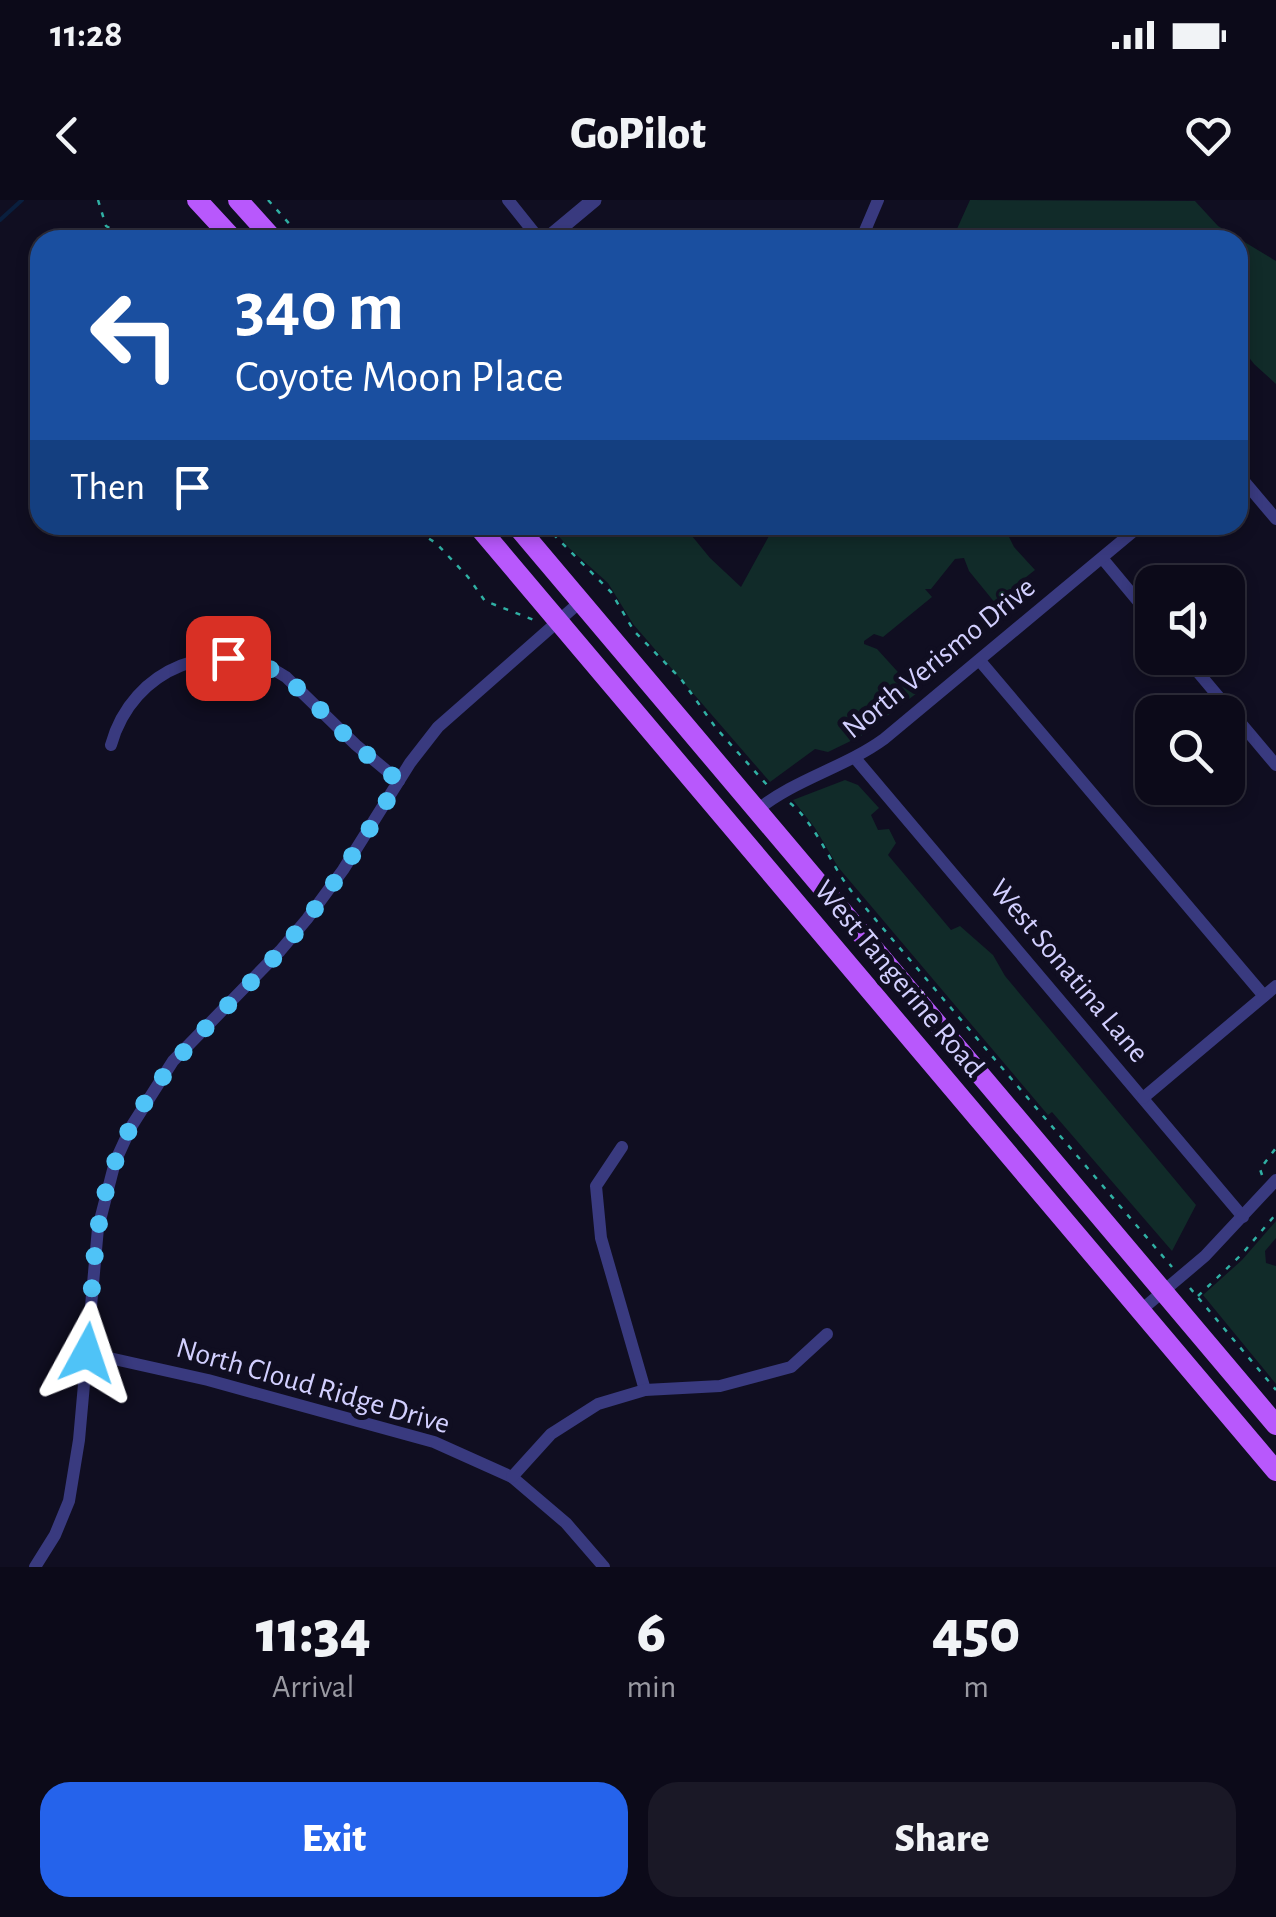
<!DOCTYPE html>
<html lang="en">
<head>
<meta charset="utf-8">
<style>
	:root { --surface:#0c0a19; --page:#1a1826; --text:#f1f3f6; --muted:#9a9aa2; --line:#2c2b38; --accent:#2563eb }
	body { margin:0; font-family:"Alegreya Sans",sans-serif; background:var(--page); color:var(--text); height:100vh; display:flex; flex-direction:column; font-size:38px; white-space:nowrap }
	* { box-sizing:border-box; margin:0 }
	p { font-size:32px; color:var(--muted) }
	.icon { flex:none; width:55px; height:55px; fill:none; stroke:currentColor; stroke-width:2; stroke-linecap:round; stroke-linejoin:round }
	.map { position:relative; height:1367px; overflow:hidden }
	.drawer { display:flex; flex-direction:column; background:var(--surface); flex:1 }
	.drawer>* { flex:none }
	.guide { position:absolute; left:30px; top:30px; width:1218px; height:305px; border-radius:30px; box-shadow:0 5px 15px #0003,0 0 0 2px var(--line); background:#1a4fa0; color:#fff; overflow:hidden }
	.tools { position:absolute; left:1135px; top:365px; display:grid; gap:20px }
	.tools a { display:grid; place-items:center; width:110px; height:110px; border-radius:20px; background:var(--surface); box-shadow:0 5px 15px #0003,0 0 0 2px var(--line); font-size:50px }
	.pin { position:absolute; display:grid; place-items:center; width:85px; height:85px; color:#fff; margin:-42px; border-radius:20px; box-shadow:0 5px 15px #0006 }
	.me { position:absolute; width:110px; margin:-55px; rotate:5deg; stroke-linejoin:round; filter:drop-shadow(0 0 8px #0008) }
	.turn { display:flex; align-items:center; gap:35px; height:210px; padding:0 40px; font-size:45px }
	.turn .icon { width:130px; height:130px; stroke-width:2.5 }
	.turn b { display:block; font-size:70px; line-height:85px }
	.then { display:flex; align-items:center; height:95px; padding:0 40px; background:#0003; gap:20px; font-size:38px }
	.eta { display:flex; justify-content:space-evenly; align-items:center; height:170px; text-align:center }
	.eta b { font-size:60px; font-weight:800; line-height:70px }
	.action { display:flex; gap:20px; margin-top:auto; padding:20px 40px }
	.action a { flex:1; height:115px; border-radius:30px; background:var(--accent); color:#fff; font-size:40px; font-weight:800; line-height:115px; text-align:center }
	.action a+a { background:var(--page); color:var(--text) }
	.status { display:flex; justify-content:space-between; align-items:center; height:70px; padding:0 50px; background:var(--surface); direction:ltr }
	.status svg { height:28px; fill:currentColor }
	header { display:flex; justify-content:space-between; align-items:center; height:130px; padding:0 40px; background:var(--surface); font-size:45px; font-weight:800 }
	.map>svg:first-child { display:block }
	.green { fill:#112b29 }
	.lines { fill:none; stroke-linecap:round; stroke-linejoin:round }
	.stream { stroke:#0a1f3e; stroke-width:4 }
	.path { stroke:#30b0a4; stroke-width:2.5; stroke-dasharray:5 8; stroke-linecap:butt }
	.minor { stroke:#393a7f; stroke-width:12 }
	.tertiary { stroke:#393a7f; stroke-width:15 }
	.primary { stroke:#b858fc; stroke-width:20 }
	.route { stroke:#4fc3f7; stroke-width:18; stroke-dasharray:0 32.4 }
	.labels { text-anchor:middle; dominant-baseline:central; stroke-width:10; stroke-linejoin:round; paint-order:stroke }
	.street-label { font-size:30px; fill:#d2cffe; stroke:#100e21 }
</style>
</head>
<body>
<div class="status"><b>11:28</b><svg viewBox="0 0 49 12"><path d="M0 12V9h3v3zM5 12V6h3v6zM10 12V3h3v9zM15 12V0h3v12zM26 1h20v11H26zM47 4h2v5h-2z"/></svg></div>
<header><svg class="icon" aria-label="back" viewBox="0 0 24 24"><path d="M15 5l-7 7 7 7"/></svg>GoPilot<svg class="icon" aria-label="heart" viewBox="0 0 24 24"><path d="M12 20l-8-8c-3-5 5-10 8-4 3-6 11-1 8 4z"/></svg></header>
<div class="map">
<svg width="1276" height="1367" viewBox="0 0 1276 1367">
	<rect width="100%" height="100%" fill="#100e21"/>
	<g class="green">
		<path d="M970,0L1195,1L1218,26L1276,61V184L1254,164L1238,143V40H952Z"/>
		<path d="M549,325H683L710,358L741,387L775,325H1003L1014,347L1035,370L1016,385L1007,406L1000,409L969,371L964,358L955,359L931,389H925L932,397L883,437L874,434L864,441V444L877,449L917,493L861,536L828,552L815,549L770,582L633,424L608,383L569,348Z"/>
		<path d="M845,580L858,585L879,608L871,615L878,630L889,629L896,643L888,655L951,730L960,726L993,755L1005,776L1196,1005L1172,1051L1052,912L1048,915L838,667L815,628L793,600Z"/>
		<path d="M1276,1021V1038L1265,1051L1266,1063L1276,1066V1184L1203,1095L1242,1060Z"/>
	</g>
	<g class="lines">
		<path class="stream" d="M0,20L22,0"/>
		<g class="path">
			<path d="M98,0L106,26L131,40"/>
			<path d="M268,0L304,40"/>
			<path d="M407,325L436,343L468,377L485,401L534,420"/>
			<path d="M544,325L611,392L634,431L681,479L716,528L768,586"/>
			<path d="M790,603C817,625 830,664 852,692L1172,1067"/>
			<path d="M1262,975L1260,969L1276,948"/>
			<path d="M1190,1088L1276,1190"/>
			<path d="M1198,1096L1242,1054L1276,1014"/>
		</g>
		<g class="minor">
			<path d="M508,0L540,40"/>
			<path d="M861,40L878,0"/>
			<path d="M1238,274L1276,319"/>
			<path d="M1102,358L1152,418"/>
			<path d="M1186,458L1276,565"/>
			<path d="M980,461L1264,796"/>
			<path d="M111,545C132,468 218,433 286,477L356,545L399,581"/>
			<path d="M855,558L1243,1017"/>
			<path d="M756,611C795,579 844,568 884,539L1141,325"/>
			<path d="M1143,898L1276,786"/>
			<path d="M622,947L596,986L601,1038L645,1190"/>
			<path d="M1140,1111L1205,1056L1276,980"/>
			<path d="M87,1153L208,1180L434,1242L512,1277L566,1323L604,1367"/>
			<path d="M512,1277L551,1234L598,1204L645,1190L720,1186L791,1167L827,1134"/>
			<path d="M35,1367L55,1335L69,1301L79,1240L98,1028L115,962L131,927L173,861L280,751L307,719L343,670L410,563L438,527L580,402"/>
		</g>
		<path class="tertiary" d="M546,40L594,0"/>
		<g class="primary">
			<path d="M197,0L234,40"/>
			<path d="M238,0L274,40"/>
			<path d="M477,325L1276,1271"/>
			<path d="M516,325L1276,1225"/>
		</g>
	</g>
	<g class="lines">
		<path class="route" d="M87,1153C93,1090 92,1025 114,965C149,869 217,822 281,750C327,699 363,640 399,581C380,566 362,551 344,534C310,501 281,460 228,458"/>
	</g>
	<g class="labels">
		<g class="street-label">
			<text transform="translate(939 458) rotate(-39)">North Verismo Drive</text>
			<text transform="translate(1069 771) rotate(50)">West Sonatina Lane</text>
			<text transform="translate(899 779) rotate(50)">West Tangerine Road</text>
			<text transform="translate(313 1186) rotate(16)">North Cloud Ridge Drive</text>
		</g>
	</g>
</svg>
<div class="tools">
<a><svg class="icon" aria-label="sound" viewBox="0 0 24 24"><path d="M4 9h4l5-4v14l-5-4H4zM17 9q2 3 0 6"/></svg></a>
<a><svg class="icon" aria-label="search" viewBox="0 0 24 24"><circle cx="10" cy="10" r="6"/><path d="M15 15l6 6"/></svg></a>
</div>
<div class="pin" style="left:228px;top:458px;background:#d93025"><svg class="icon" aria-label="arrive" viewBox="0 0 24 24"><path d="M6 21V4h12l-3 4 3 4H6"/></svg></div>
<svg class="me" style="left:87px;top:1153px" viewBox="-20 -20 40 40"><path d="M0-17L14 15 0 8-14 15z" fill="#4fc3f7" stroke="#fff" stroke-width="4"/></svg>
<div class="guide">
<div class="turn"><svg class="icon" aria-label="left" viewBox="0 0 24 24"><path d="M17 20v-9H6M10 6l-5 5 5 5"/></svg><div><b>340 m</b>Coyote Moon Place</div></div>
<div class="then">Then<svg class="icon" aria-label="arrive" viewBox="0 0 24 24"><path d="M6 21V4h12l-3 4 3 4H6"/></svg></div>
</div>
</div>
<section class="drawer">
<div class="eta">
<div><b>11:34</b><p>Arrival</p></div>
<div><b>6</b><p>min</p></div>
<div><b>450</b><p>m</p></div>
</div>
<div class="action"><a>Exit</a><a>Share</a></div>
</section>
</body>
</html>
